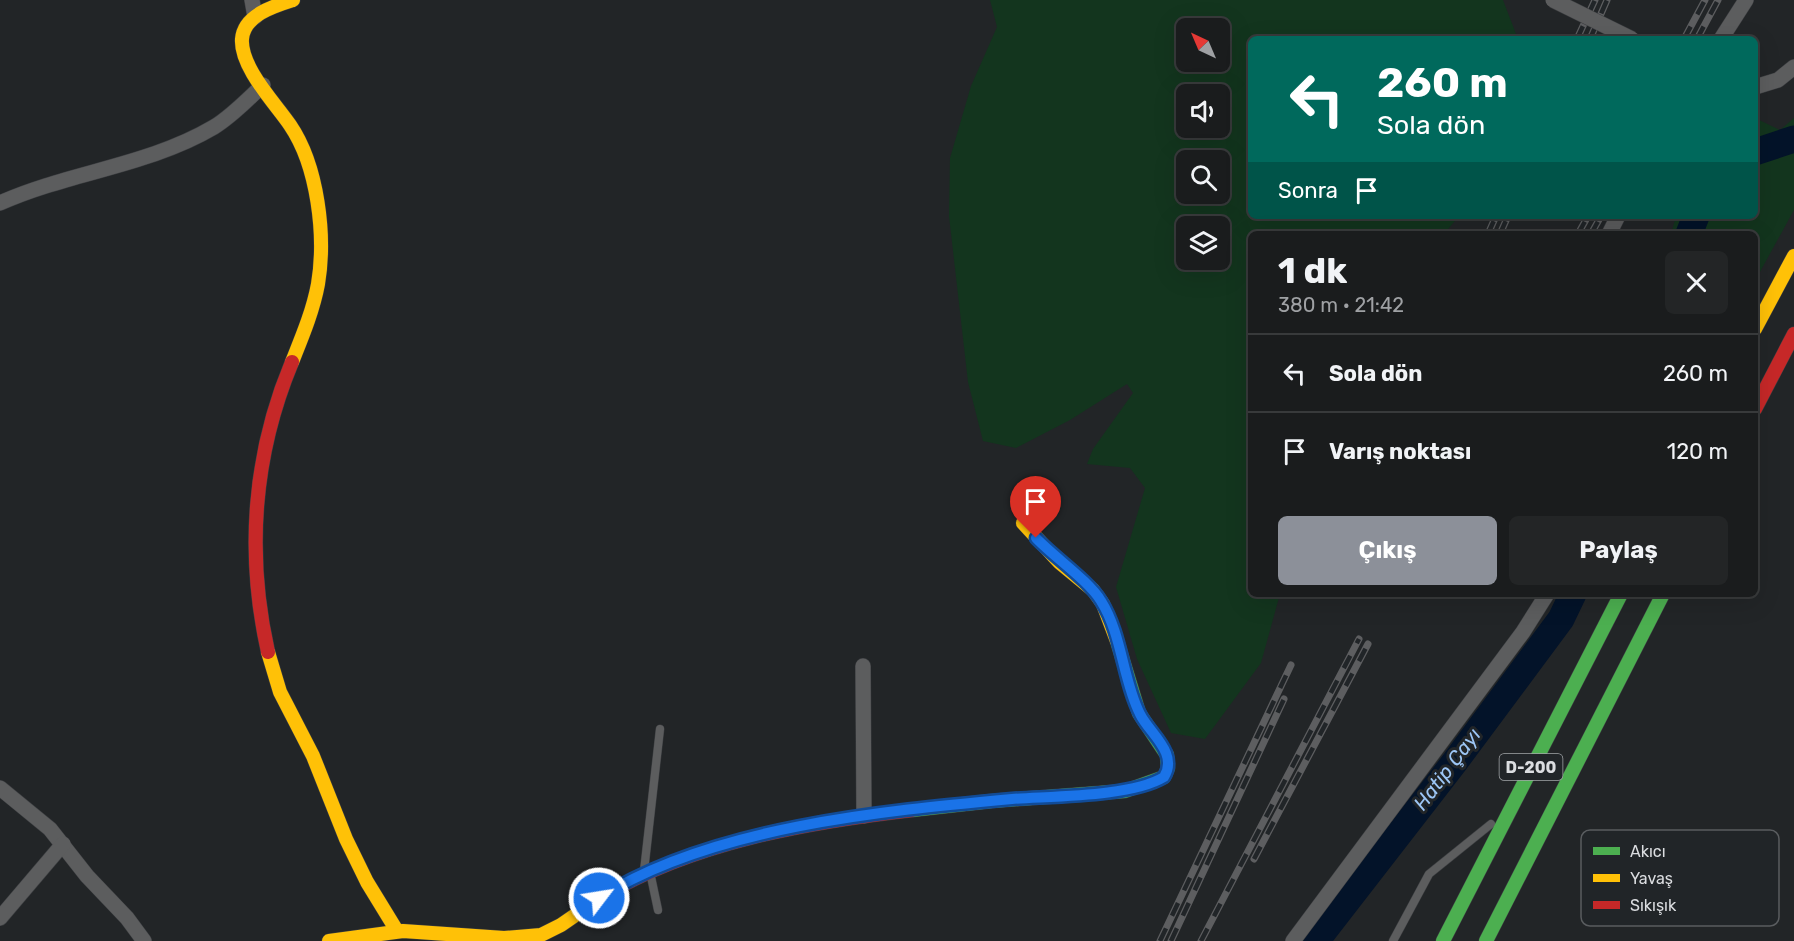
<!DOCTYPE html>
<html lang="tr">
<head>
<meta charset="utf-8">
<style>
	:root { --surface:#1a1c1d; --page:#232526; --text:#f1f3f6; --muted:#9fa1a4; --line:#383a3b; --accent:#8c9099 }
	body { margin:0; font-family:Rubik,sans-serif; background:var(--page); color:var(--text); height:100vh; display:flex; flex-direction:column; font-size:22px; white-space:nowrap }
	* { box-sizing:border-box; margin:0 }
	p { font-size:20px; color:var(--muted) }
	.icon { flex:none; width:33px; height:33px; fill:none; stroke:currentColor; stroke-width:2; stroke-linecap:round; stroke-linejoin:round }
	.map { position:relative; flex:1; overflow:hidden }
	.sheet { position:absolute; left:1248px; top:231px; width:510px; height:366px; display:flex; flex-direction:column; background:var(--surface); border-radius:9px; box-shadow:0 6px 24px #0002,0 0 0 2px var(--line) }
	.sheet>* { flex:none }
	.guide { position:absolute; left:1248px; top:36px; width:510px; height:183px; border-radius:9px; box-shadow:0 6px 24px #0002,0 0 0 2px var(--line); background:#00695c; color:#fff; overflow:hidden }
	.needle { width:39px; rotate:316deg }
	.fabs { position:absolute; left:1176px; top:18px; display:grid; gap:12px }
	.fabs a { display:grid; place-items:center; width:54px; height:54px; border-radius:9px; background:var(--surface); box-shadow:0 6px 24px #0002,0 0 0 2px var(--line); font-size:30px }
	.pin { position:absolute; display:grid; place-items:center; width:51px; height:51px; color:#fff; margin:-62px -26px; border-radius:50% 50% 50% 0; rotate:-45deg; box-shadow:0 0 6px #0007 }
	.pin .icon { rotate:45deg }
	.me { position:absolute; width:66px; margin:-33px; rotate:59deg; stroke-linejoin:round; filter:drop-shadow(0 0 4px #0008) }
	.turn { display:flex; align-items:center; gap:21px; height:126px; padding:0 30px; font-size:27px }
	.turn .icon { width:78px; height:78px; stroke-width:2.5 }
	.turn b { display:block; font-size:42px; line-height:51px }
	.then { display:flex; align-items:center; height:57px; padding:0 30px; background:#0003; gap:12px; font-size:22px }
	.round { display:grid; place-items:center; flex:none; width:63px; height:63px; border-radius:9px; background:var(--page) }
	.head { display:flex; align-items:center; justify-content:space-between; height:102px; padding:0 30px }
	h1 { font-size:36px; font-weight:700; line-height:45px }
	.button { display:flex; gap:12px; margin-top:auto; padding:12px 30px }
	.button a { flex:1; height:69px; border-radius:9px; background:var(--accent); color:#fff; font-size:24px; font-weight:700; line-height:69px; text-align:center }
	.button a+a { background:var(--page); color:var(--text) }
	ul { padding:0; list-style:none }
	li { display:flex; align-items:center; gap:18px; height:78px; padding:0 30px; border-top:2px solid var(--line) }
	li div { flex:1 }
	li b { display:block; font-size:22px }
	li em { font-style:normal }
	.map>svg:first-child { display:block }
	.green { fill:#13351e; fill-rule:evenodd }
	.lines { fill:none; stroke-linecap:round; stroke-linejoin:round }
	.river { stroke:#031329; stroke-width:27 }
	.lane-casing { stroke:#3d3f42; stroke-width:9 }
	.street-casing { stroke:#3d3f42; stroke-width:16 }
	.fast-casing { stroke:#3d3f42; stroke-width:15 }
	.slow-casing { stroke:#3d3f42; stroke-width:15 }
	.jam-casing { stroke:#3d3f42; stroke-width:15 }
	.lane { stroke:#5c5d5e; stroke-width:8 }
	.street { stroke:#5c5d5e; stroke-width:15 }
	.fast { stroke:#4caf50; stroke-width:14 }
	.slow { stroke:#ffc107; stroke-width:14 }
	.jam { stroke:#c62828; stroke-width:14 }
	.rail-casing { stroke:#5d5e60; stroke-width:7 }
	.rail { stroke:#212528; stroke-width:4.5; stroke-dasharray:14; stroke-linecap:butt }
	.street-bridge-casing { stroke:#3d3f42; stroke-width:16; stroke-linecap:butt }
	.street-bridge { stroke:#5c5d5e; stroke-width:15 }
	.route-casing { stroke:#114b97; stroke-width:15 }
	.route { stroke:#1a73e8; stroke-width:10 }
	.labels { text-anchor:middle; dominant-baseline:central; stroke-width:6; stroke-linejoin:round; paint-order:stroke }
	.shield { fill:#212528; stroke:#a3a6a9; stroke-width:1.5 }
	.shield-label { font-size:16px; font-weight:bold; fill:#dbdde0 }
	.water-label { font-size:20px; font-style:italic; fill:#9dc6f5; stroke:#212528 }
	.key { fill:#212528; stroke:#595c5f; stroke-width:1.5 }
	.key-label { font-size:16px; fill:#dbdde0 }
</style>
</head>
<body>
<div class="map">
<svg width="1794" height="941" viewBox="0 0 1794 941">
	<rect width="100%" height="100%" fill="#222527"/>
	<g class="green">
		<path d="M990,0H1503L1518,39H1251V216H1459L1444,234H1251V594H1280L1261,663L1205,739L1171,733L1137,659L1116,587L1145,488L1130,468L1087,464L1093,449L1133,393L1127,384L1070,420L1016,448L983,441L968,382L949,216L950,158L971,86L997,27ZM1186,28H1220V62H1186ZM1186,94H1220V128H1186ZM1186,160H1220V194H1186ZM1186,226H1220V260H1186Z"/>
		<path d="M1755,118L1780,130L1794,118V210L1755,281V234H1671L1676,216H1755Z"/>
	</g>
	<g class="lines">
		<g class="river">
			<path d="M1755,152L1794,139"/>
			<path d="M1689,234L1696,216"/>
			<path d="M1316,941L1454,763L1561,619L1573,594"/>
		</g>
		<g class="lane-casing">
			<g id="lane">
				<path d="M644,871L660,729"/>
				<path d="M650,872L658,910"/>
				<path d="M1393,941L1429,874L1491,824"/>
			</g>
		</g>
		<g class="street-casing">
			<g id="street">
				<path d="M252,0L255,17"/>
				<path d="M1721,39L1746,0"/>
				<path d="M1755,87L1778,80L1794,67"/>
				<path d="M0,203C69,172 148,166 214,127C232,116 247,100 263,85"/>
				<path d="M1609,234L1618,216"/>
				<path d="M863,666L864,816"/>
				<path d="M0,788L50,829L87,876L127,918L144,941"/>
				<path d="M0,918L63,844"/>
				<path d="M1293,941L1523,632L1547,594"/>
			</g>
		</g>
		<g class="fast-casing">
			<g id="fast">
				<path d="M912,810L992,801L1125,791L1164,777L1168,768L1167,755L1139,713L1117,641"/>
				<path d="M1443,941L1621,594"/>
				<path d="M1486,941L1663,594"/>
			</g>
		</g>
		<g class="slow-casing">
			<g id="slow">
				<path d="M1755,329L1794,256"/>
				<path d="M292,362C302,337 313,311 318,284C326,236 318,166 290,125C275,103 240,67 242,39C244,15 274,6 293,0"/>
				<path d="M1023,523L1059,562L1093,590L1103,604L1117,641"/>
				<path d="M268,652L280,692L313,756L346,839L367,882L397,931"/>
				<path d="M329,941L403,931L504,938L541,935L561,925L603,896"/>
			</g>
		</g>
		<g class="jam-casing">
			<g id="jam">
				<path d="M1755,409L1794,334"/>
				<path d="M268,652C246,554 253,455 292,362"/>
				<path d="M603,896C693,842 808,822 912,810"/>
			</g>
		</g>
		<use href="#lane" class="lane"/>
		<use href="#street" class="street"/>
		<use href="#fast" class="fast"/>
		<use href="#slow" class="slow"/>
		<use href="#jam" class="jam"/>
		<g class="rail-casing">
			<g id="rail">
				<path d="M1577,39L1595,0"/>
				<path d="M1590,39L1607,0"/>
				<path d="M1684,39L1705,0"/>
				<path d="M1697,39L1718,0"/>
				<path d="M1488,234L1496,216"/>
				<path d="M1500,234L1508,216"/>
				<path d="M1578,234L1588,216"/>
				<path d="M1591,234L1601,216"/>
				<path d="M1254,859L1368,644"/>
				<path d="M1160,941L1291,665"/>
				<path d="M1171,941L1284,699"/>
				<path d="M1201,941L1359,639"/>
			</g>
		</g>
		<use href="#rail" class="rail"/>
		<g class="street-bridge-casing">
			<path id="street-bridge" d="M1553,0L1632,39"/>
		</g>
		<use href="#street-bridge" class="street-bridge"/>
	</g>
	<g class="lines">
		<g class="route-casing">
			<path id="route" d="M599,898C710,827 882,811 1012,799C1052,796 1131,797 1164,777C1179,753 1149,733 1140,714C1123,681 1122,634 1101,601C1089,581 1054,557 1036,538"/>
		</g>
		<use href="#route" class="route"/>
	</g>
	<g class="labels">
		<rect class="shield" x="1499.5" y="754" width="63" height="26" rx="4.5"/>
		<g class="shield-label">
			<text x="1531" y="767">D-200</text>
		</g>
		<g class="water-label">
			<text transform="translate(1447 769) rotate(-53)">Hatip Çayı</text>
		</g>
	</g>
	<rect x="1581" y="830" width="198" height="96" rx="9" class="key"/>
	<rect x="1593" y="847" width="27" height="8" fill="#4caf50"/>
	<rect x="1593" y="874" width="27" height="8" fill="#ffc107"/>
	<rect x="1593" y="901" width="27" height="8" fill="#c62828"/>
	<g class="key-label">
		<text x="1630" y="857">Akıcı</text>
		<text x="1630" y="884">Yavaş</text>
		<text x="1630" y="911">Sıkışık</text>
	</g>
</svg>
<div class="fabs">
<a><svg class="needle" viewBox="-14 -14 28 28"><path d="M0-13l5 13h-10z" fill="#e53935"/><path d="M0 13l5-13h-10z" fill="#9fa1a4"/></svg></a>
<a><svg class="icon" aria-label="sound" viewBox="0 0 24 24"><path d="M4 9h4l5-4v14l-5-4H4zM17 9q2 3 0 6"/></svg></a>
<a><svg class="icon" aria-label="search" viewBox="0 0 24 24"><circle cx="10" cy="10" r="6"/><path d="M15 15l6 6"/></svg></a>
<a><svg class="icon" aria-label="layers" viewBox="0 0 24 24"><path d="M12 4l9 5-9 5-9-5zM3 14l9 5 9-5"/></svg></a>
</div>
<div class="pin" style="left:1036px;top:538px;background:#d93025"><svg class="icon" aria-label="arrive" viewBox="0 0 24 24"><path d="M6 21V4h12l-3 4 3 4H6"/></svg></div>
<svg class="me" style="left:599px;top:898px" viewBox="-20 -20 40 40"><circle r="17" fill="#1a73e8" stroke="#fff" stroke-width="3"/><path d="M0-11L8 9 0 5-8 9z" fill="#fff"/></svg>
<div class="guide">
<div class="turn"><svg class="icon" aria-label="left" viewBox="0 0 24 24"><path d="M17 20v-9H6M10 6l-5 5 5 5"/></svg><div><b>260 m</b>Sola dön</div></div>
<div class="then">Sonra<svg class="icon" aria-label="arrive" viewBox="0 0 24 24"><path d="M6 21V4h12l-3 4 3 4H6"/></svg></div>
</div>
<section class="sheet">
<div class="head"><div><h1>1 dk</h1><p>380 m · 21:42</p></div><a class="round"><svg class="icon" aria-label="close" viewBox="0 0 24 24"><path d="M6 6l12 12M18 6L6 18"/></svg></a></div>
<ul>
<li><svg class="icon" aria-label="left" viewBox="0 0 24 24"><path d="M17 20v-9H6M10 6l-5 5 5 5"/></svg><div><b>Sola dön</b></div><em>260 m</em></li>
<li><svg class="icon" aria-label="arrive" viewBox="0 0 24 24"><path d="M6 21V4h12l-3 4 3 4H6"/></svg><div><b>Varış noktası</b></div><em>120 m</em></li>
</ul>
<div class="button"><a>Çıkış</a><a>Paylaş</a></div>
</section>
</div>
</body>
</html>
